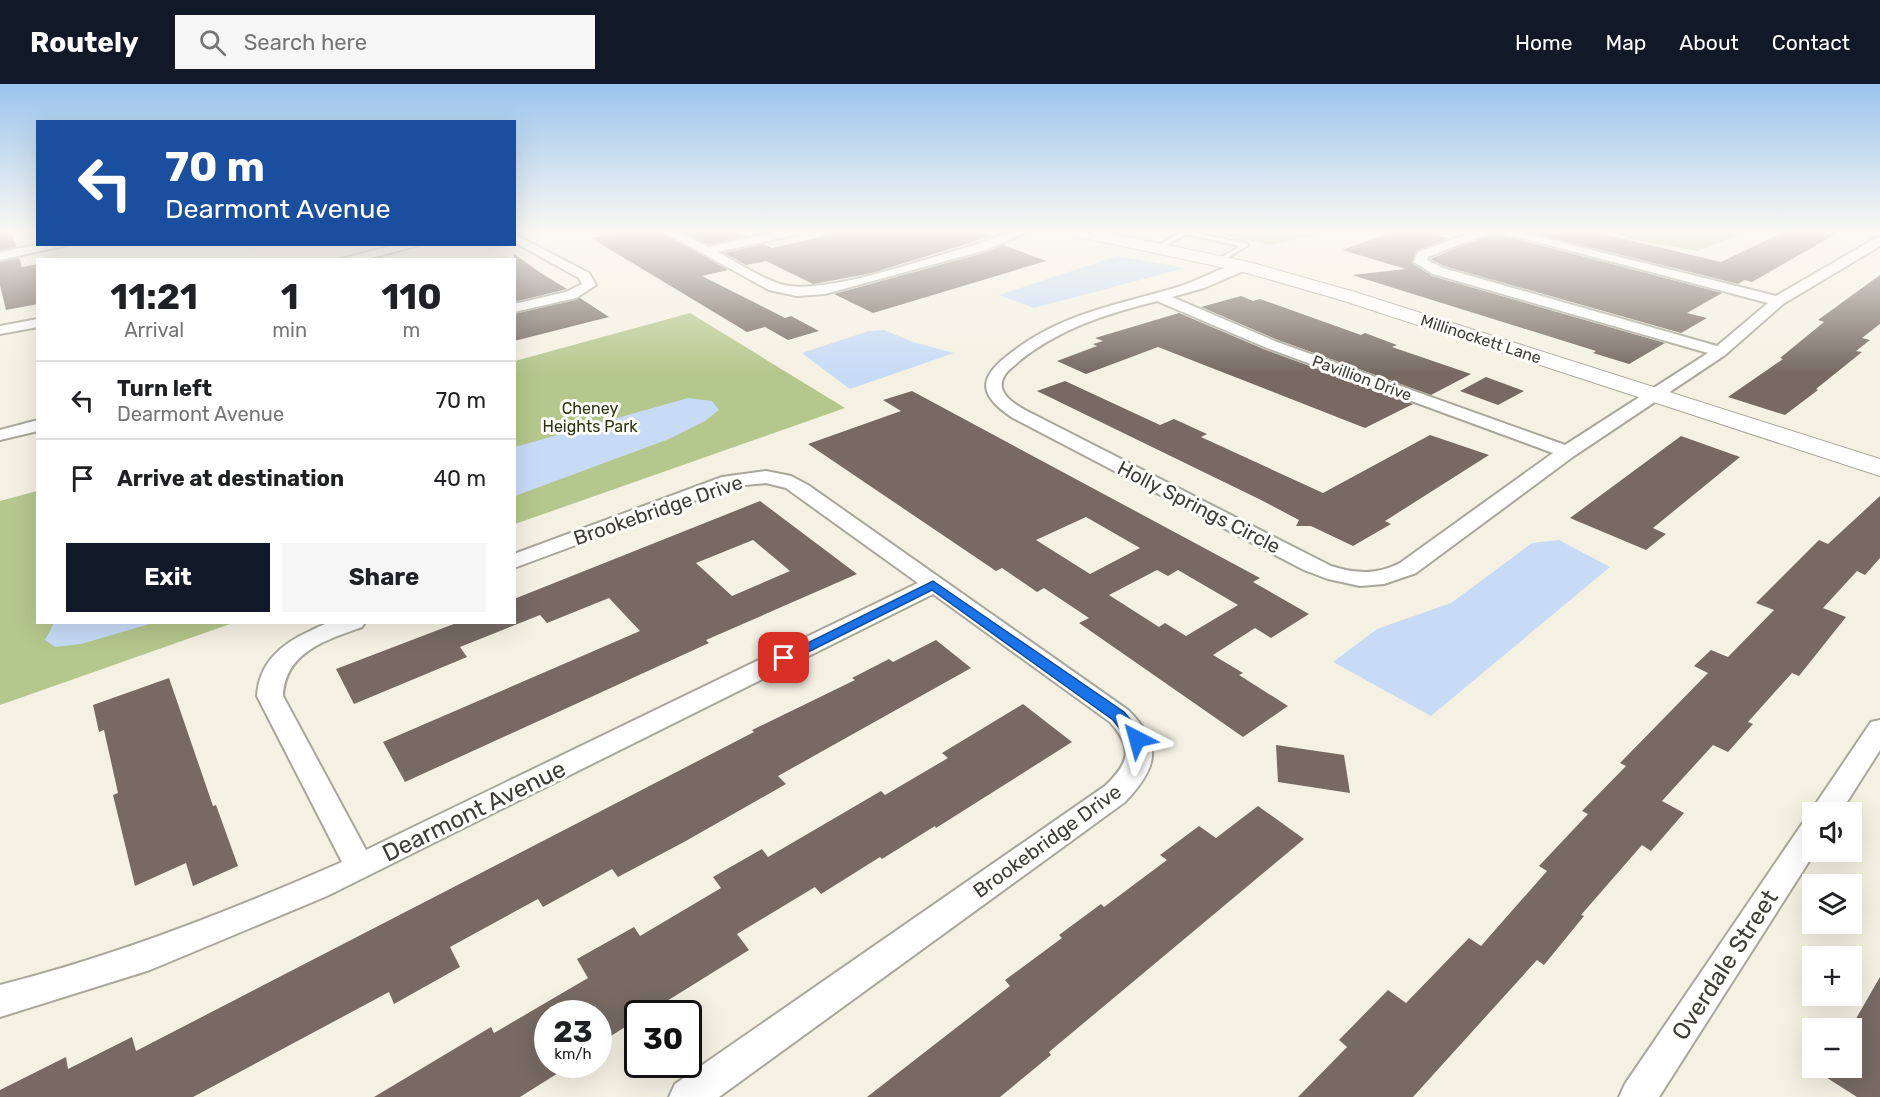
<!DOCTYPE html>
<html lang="en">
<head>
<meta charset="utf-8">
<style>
	:root { --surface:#fff; --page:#f6f6f6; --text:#202124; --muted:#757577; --line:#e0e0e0; --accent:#111827 }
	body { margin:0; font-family:Rubik,sans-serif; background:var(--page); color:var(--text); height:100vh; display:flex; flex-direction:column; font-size:22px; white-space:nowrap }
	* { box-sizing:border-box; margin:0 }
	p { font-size:20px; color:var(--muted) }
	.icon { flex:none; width:33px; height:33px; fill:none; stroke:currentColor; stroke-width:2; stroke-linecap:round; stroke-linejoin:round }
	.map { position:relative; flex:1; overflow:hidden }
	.details { position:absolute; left:36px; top:174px; width:480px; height:366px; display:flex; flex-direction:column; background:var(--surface); border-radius:0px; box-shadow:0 6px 24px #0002 }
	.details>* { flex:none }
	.hud { position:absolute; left:36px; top:36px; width:480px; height:126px; border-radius:0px; box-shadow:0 6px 24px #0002; background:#1a4fa0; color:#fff; overflow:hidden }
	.buttons { position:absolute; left:1802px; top:718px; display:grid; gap:12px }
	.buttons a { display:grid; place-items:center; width:60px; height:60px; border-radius:0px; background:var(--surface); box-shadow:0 6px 24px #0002; font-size:30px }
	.speed { position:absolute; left:534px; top:916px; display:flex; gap:12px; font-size:30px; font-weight:700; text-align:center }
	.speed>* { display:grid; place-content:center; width:78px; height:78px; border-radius:50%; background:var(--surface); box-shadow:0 6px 24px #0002; line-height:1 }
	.speed small { font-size:15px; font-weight:400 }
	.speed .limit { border:3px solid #111; border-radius:9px; background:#fff; color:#111 }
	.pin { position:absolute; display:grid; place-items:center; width:51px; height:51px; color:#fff; margin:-26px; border-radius:12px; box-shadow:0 3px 9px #0006 }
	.me { position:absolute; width:66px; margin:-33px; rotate:321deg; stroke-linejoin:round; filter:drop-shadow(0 0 4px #0008) }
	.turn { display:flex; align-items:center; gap:21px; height:126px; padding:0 30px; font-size:27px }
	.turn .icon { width:78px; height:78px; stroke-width:2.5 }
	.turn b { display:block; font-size:42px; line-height:51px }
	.eta { display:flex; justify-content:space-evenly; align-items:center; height:102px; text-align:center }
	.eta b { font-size:36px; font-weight:700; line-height:42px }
	.action { display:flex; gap:12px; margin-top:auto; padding:12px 30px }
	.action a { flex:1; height:69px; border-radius:0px; background:var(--accent); color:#fff; font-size:24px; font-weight:700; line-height:69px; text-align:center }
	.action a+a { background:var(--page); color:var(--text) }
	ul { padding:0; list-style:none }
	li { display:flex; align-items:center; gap:18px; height:78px; padding:0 30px; border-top:2px solid var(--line) }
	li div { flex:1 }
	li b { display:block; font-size:22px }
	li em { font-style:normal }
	header { display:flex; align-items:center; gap:36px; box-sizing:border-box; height:84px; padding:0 30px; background:var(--accent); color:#fff }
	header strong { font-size:28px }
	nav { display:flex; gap:33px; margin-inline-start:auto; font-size:21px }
	.search { width:420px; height:54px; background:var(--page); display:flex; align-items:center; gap:15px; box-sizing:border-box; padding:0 21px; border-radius:0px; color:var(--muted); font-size:22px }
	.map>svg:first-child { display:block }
	.green { fill:#b4c78c }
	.water { fill:#c7dbf7 }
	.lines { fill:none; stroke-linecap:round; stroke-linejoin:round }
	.stream { stroke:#c7dbf7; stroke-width:5 }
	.building { fill:#766a63; fill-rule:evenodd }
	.lane-casing { stroke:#a9a79a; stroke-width:4 }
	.street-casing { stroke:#a9a79a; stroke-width:4 }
	.secondary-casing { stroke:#a9a79a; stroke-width:2 }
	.lane { fill:#fff; fill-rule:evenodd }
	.street { fill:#fff; fill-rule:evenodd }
	.secondary { fill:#fff; fill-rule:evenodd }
	.route { fill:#1a73e8; stroke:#114b97; stroke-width:1.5 }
	.labels { text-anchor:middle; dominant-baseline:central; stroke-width:6; stroke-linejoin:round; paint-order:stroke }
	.far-street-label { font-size:16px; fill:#3e3d37; stroke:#fffefb }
	.far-park-label { font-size:16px; fill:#2a3411; stroke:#fffefb }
	.street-label { font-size:20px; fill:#3e3d37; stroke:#fffefb }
	.near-street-label { font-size:24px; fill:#3e3d37; stroke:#fffefb }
</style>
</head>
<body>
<header>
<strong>Routely</strong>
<div class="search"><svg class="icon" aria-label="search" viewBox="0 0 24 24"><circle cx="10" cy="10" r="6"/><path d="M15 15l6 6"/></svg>Search here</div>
<nav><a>Home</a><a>Map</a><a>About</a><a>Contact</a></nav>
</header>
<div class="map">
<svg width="1880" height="1013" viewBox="0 0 1880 1013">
	<rect width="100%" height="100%" fill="#f4f1e3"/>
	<g class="green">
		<path d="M1204,147H1335L1270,161Z"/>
		<path d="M1605,147H1749L1698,167L1632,155Z"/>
		<path d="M690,229L845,324L515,440V277Z"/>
		<path d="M37,407L38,538L233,539L0,621V417Z"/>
	</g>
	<g class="water">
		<path d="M1117,172L1185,184L1034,224L999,211Z"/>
		<path d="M884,246L913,258L954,269L850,305L802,269L869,247Z"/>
		<path d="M688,314L712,317L719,326L705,337L669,355L515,412V363Z"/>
		<path d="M1559,456L1610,483L1431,632L1333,578L1377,545L1451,519L1532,459Z"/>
		<path d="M54,539V538L153,539L81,560L55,563L45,556Z"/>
	</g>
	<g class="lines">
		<path class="stream" d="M992,147L1007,151"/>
	</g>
	<g class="building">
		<path d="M0,147H11L16,163L0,166Z"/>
		<path d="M626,147H660L728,186L702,192L785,234L791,232L819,247L788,256L765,243L747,248L591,154Z"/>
		<path d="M682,147H736L747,152L708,161Z"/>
		<path d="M845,147H991L992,152L872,189L819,199L813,200L766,177L746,181L724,169L764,160L772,164Z"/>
		<path d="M1396,147H1421L1449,154L1416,167L1412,179L1432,192L1665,259L1629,280L1593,269L1596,267L1352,191L1406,185L1342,166Z"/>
		<path d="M1525,147H1591L1721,178L1786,147H1841L1752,198L1745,196L1738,200Z"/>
		<path d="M1494,149L1722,209L1687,229L1707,234L1681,249L1444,182L1430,175Z"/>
		<path d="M1003,161L1046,177L873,229L834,210L987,168Z"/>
		<path d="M514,170L541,189L567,205L514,218Z"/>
		<path d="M19,174L22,183L38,180V220L6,226L0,201V178Z"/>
		<path d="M1880,191V240L1862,254L1870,256L1856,267L1862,268L1816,305L1818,306L1785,331L1728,313L1783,275L1780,274L1824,238L1818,236Z"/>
		<path d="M1241,212L1253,217L1260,215L1361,251L1365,249L1397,261L1392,263L1471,290L1431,311L1278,256L1201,223Z"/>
		<path d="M580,214L609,233L514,257V230Z"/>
		<path d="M1179,229L1266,266L1413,320L1365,344L1158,263L1086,290L1057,277L1097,262L1093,260L1103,257L1095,254Z"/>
		<path d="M1486,293L1524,307L1498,321L1460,307Z"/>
		<path d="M1065,297L1160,341L1174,335L1207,350L1201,353L1323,409L1430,351L1489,371L1385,437L1391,440L1353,462L1311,442H1296L1299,436L1261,416L1037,307Z"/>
		<path d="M912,307L1260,494L1253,498L1309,530L1271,554L1255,544L1213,571L1243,589L1239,591L1288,622L1243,653L1079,539L1089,534L1044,504L1037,508L1002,484L996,487L808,360L901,327L883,316ZM1086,433L1140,464L1090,490L1036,456ZM1157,486L1168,492L1178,486L1238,521L1186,552L1165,539L1159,543L1109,511Z"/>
		<path d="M1681,352L1740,373L1653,444L1666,450L1646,466L1570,434Z"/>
		<path d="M1880,412V474L1865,491L1857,487L1823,524L1846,533L1799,592L1792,589L1748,638L1753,640L1728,668L1713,661L1662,717L1684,729L1651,767L1642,761L1581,831L1584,832L1544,881L1537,876L1413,1013H1298L1347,963L1339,956L1388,906L1406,919L1469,854L1481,862L1547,787L1539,782L1588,730L1582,727L1626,682L1620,679L1708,589L1694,582L1711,566L1728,573L1774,526L1756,519L1819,456L1828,460Z"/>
		<path d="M760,417L857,490L706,556L709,559L405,698L383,658L640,547L609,514L547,539L540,531L460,563L467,573L354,620L336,585L459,538H514V515ZM753,456L790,487L732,512L696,479Z"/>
		<path d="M936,556L971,584L778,692L786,700L684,758L618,793L612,785L543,823L538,815L450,863L460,883L394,920L389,908L193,1013H0V1006L66,973L68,985L132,953L136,967L754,648L752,646L855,596L852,594L889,575L893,578Z"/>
		<path d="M169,594L213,722L216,721L238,782L193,802L186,779L135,802L113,711L118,709L104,646L99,648L93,621Z"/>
		<path d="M1023,620L1072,658L936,744L935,742L882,775L880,773L821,810L815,803L737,850L749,866L646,930H638V935L598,960V930H548V981H571L520,1013H374L491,943L494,949L588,894L577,875L634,843L640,852L721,804L713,793L762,765L768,773L881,707L885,711L948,674L942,669Z"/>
		<path d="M1276,661L1344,671L1350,709L1278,698Z"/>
		<path d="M1258,722L1304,755L1049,968L1051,971L1000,1013H867L1010,902L1005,896L1062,854L1059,851L1101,820L1104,823L1167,776L1160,771L1199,742L1216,754Z"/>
		<path d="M1880,893V1013H1857L1824,992L1828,984H1851L1850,945Z"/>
	</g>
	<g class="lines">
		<g class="lane-casing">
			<path id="lane" d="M1183,147L1245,159L1248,161L1219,179L1217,178V176L1240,162L1186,150L1161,164L1156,163Z"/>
		</g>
		<g class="street-casing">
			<g id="street">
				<path d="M662,147H677L708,163L779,147H800L798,150L718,168C738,179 759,193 780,200C819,213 924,175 968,163C989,157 1008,146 1030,147L986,166L825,210L797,212L769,206Z"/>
				<path d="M1476,147H1493L1428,173L1427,176L1443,184L1717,262L1768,219L1496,147H1516L1776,212L1876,154L1880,153V162L1783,220L1725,271L1574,372L1416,489L1384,500L1360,502L1328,495L1304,486L1013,334C981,313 976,296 1007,272C1059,230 1113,222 1175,204C1198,197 1221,183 1243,178L1248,179V185L1204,204L1172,213L1277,258L1565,361L1708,269L1433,190L1414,178L1418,168ZM1157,217L1267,264L1553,369L1400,479C1377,491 1356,490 1331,482L1025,326C1017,321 1005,315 1002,304C1000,291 1010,286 1018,278C1060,244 1106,230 1157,217Z"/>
				<path d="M514,150L589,189L596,201L576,214L514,228V220L566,208L582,200L579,194L514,158Z"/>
				<path d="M43,160H72L0,176V168Z"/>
				<path d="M398,160H423L364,176H338Z"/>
				<path d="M38,235V243L0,250V242Z"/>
				<path d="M38,336V347L0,356V346Z"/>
				<path d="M766,387L791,392L808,401L1128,626C1163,661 1158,683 1125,718L719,1013H669L675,1000L1105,702C1129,679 1134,665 1110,638L933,510L327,812L150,886L0,933V901C118,871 230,827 342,778L257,612C259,579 281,560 310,547C317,544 325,539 332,538C343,537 355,538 365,538L362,543C326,556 285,568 283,612L366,766L918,499L786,404L766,399L734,402L514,484V470L722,393Z"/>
				<path d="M1880,636V666L1840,729H1812V732L1810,729L1815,721L1871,638Z"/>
				<path d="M1812,737V768H1815L1659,1013H1619L1625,1000L1802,740Z"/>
			</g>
		</g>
		<g class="secondary-casing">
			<path id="secondary" d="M1067,147H1099L1249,178L1355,208L1880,375V392L1341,216L1240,187L1075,152Z"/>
		</g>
		<use href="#lane" class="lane"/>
		<use href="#street" class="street"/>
		<use href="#secondary" class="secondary"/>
	</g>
	<linearGradient id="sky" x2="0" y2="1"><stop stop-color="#9bc4ee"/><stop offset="0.51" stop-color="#faf9f2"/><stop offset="1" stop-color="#faf9f2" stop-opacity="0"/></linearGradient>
	<rect width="1880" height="289" fill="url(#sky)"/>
	<path class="route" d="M933,497L1124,628L1143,651L1145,655L1143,659H1131L1113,636L932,506L790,577L784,579L777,574Z"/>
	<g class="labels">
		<g class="far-street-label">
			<text transform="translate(1481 255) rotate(18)">Millinockett Lane</text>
			<text transform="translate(1362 294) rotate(20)">Pavillion Drive</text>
		</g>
		<g class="far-park-label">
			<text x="590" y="324">Cheney<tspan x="590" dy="18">Heights Park</tspan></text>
		</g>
		<g class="street-label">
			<text transform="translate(1199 423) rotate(27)">Holly Springs Circle</text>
			<text transform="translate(658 426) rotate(-19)">Brookebridge Drive</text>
			<text transform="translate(1047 757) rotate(-36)">Brookebridge Drive</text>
		</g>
		<g class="near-street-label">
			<text transform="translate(474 727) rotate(-26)">Dearmont Avenue</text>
			<text transform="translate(1725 881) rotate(-57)">Overdale Street</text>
		</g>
	</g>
</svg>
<div class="buttons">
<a><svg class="icon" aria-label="sound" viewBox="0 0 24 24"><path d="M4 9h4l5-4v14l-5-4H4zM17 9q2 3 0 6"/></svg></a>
<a><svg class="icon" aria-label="layers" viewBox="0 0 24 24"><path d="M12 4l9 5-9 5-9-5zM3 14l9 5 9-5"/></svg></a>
<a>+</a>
<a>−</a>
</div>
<div class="speed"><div>23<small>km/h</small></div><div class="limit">30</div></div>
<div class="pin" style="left:784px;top:574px;background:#d93025"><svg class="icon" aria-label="arrive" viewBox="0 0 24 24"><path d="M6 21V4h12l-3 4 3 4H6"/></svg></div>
<svg class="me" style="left:1137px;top:655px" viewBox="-20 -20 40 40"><path d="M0-17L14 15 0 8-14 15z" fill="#1a73e8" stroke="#fff" stroke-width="4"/></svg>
<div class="hud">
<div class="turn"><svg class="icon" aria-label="left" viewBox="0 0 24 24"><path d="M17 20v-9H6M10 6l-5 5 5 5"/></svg><div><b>70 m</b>Dearmont Avenue</div></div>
</div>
<section class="details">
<div class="eta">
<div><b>11:21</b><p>Arrival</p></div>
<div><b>1</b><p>min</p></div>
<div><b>110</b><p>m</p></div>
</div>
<ul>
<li><svg class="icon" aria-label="left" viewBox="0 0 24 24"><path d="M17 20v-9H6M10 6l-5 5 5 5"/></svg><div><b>Turn left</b><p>Dearmont Avenue</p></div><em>70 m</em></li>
<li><svg class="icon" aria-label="arrive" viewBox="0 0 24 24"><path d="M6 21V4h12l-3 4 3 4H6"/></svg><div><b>Arrive at destination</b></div><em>40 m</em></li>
</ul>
<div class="action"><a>Exit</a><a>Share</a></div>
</section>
</div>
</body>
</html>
